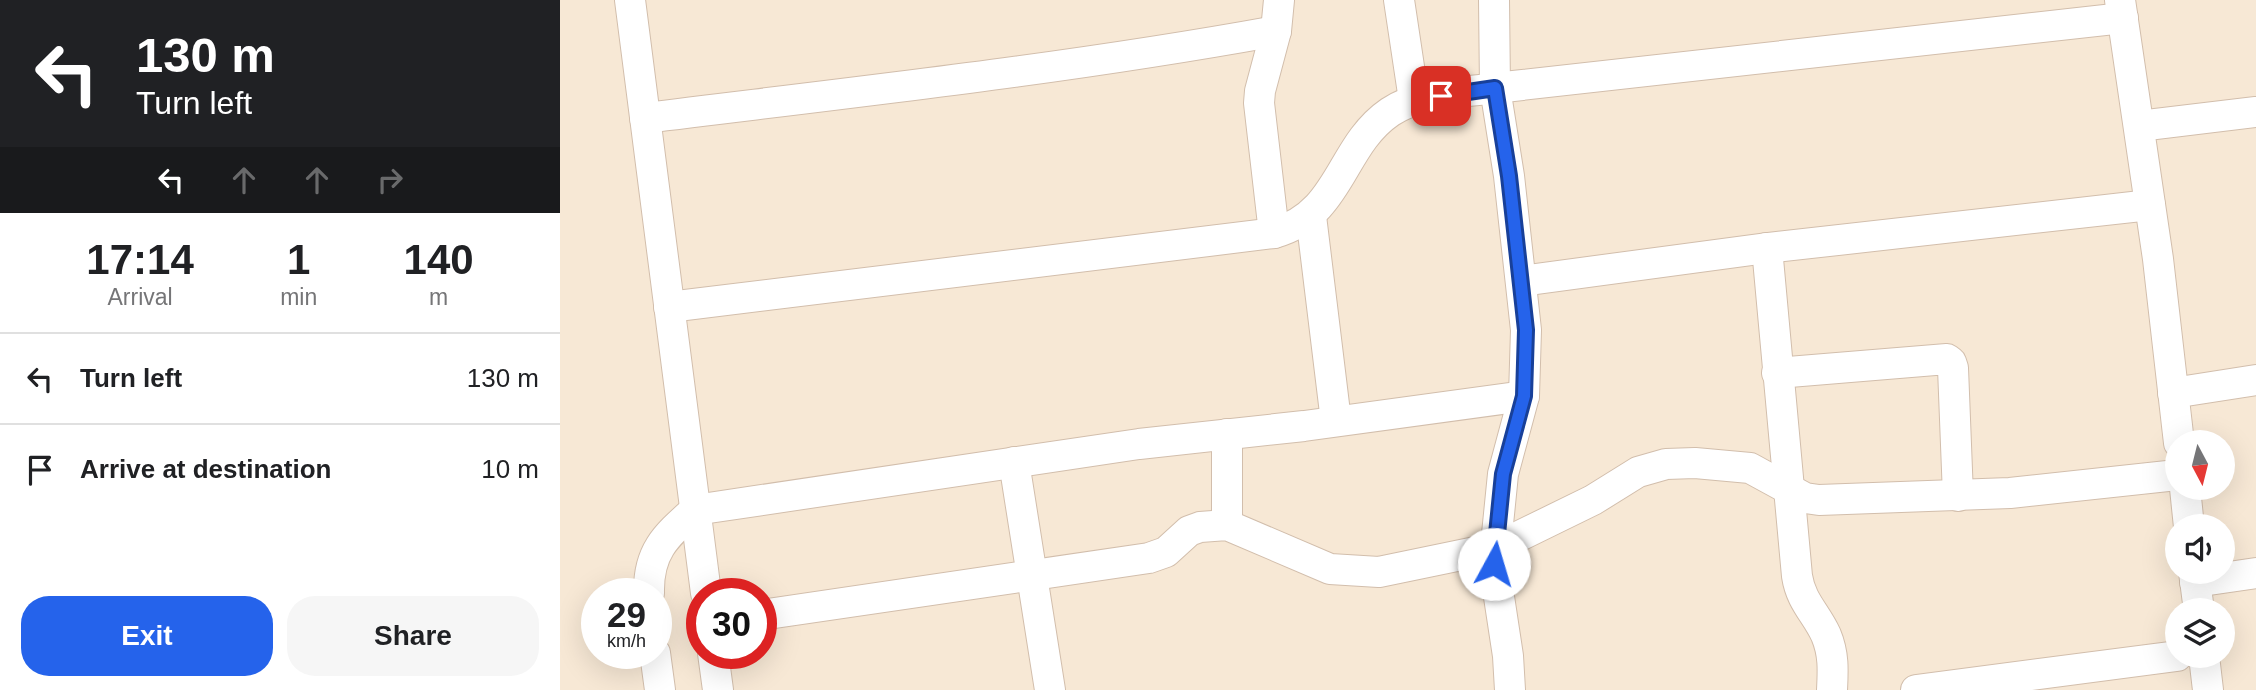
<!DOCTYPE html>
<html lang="en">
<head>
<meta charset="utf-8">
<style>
	:root { --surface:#fff; --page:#f6f6f6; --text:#202124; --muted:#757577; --line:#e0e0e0; --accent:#2563eb }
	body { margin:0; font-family:Helvetica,sans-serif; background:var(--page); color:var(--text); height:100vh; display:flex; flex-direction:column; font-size:26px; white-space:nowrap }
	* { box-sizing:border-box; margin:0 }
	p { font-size:23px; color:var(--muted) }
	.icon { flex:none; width:38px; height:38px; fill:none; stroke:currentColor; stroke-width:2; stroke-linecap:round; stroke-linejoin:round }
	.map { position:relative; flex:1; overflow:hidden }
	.side { display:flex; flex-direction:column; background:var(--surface); width:560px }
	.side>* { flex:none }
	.guide { background:#202124; color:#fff; overflow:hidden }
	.needle { width:46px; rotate:173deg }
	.controls { position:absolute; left:1605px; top:430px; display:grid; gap:14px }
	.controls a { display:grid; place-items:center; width:70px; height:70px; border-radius:50%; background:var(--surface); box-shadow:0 7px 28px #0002; font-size:35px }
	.speed { position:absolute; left:21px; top:578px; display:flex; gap:14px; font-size:35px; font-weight:700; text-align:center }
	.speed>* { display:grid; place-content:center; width:91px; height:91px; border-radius:50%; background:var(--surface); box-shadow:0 7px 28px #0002; line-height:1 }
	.speed small { font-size:18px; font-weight:400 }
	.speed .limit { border:10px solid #d22; background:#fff; color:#111 }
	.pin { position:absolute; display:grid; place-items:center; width:60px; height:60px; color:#fff; margin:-30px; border-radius:14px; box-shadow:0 4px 10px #0006 }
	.me { position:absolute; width:77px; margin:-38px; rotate:6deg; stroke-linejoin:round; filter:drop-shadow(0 0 5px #0008) }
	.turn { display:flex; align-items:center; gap:24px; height:147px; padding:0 21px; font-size:32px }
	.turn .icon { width:91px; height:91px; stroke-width:2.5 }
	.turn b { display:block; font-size:49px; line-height:60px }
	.lanes { display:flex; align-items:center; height:66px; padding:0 21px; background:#0003; justify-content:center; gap:35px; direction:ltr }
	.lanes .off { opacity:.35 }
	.eta { display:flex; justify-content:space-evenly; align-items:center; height:119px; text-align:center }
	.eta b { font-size:42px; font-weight:600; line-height:49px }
	.button { display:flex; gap:14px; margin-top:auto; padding:14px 21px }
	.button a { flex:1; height:80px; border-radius:28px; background:var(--accent); color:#fff; font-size:28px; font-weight:600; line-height:80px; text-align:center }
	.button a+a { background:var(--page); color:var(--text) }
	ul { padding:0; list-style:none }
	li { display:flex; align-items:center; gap:21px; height:91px; padding:0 21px; border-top:2px solid var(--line) }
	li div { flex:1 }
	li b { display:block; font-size:26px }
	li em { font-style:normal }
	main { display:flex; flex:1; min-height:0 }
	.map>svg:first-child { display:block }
	.residential { fill:#f7e8d5; fill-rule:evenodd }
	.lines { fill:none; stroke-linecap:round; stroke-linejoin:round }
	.minor-casing { stroke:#d2beac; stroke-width:32 }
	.minor { stroke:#fff; stroke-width:30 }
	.route-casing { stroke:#184099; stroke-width:18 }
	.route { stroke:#2563eb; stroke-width:12 }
</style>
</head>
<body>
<main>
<section class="side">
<div class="guide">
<div class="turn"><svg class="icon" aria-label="left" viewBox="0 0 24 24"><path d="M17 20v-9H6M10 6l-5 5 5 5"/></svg><div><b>130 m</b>Turn left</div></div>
<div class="lanes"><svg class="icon" aria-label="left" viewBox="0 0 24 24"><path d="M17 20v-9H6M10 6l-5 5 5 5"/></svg><svg class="icon off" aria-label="ahead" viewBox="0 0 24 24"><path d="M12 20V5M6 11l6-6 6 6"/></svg><svg class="icon off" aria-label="ahead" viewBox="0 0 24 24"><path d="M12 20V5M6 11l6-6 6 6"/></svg><svg class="icon off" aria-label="right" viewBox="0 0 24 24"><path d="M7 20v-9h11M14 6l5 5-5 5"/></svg></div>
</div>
<div class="eta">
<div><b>17:14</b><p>Arrival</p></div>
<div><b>1</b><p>min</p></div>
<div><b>140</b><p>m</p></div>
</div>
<ul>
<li><svg class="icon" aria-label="left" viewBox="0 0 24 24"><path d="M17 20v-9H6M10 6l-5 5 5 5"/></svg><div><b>Turn left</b></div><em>130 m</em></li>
<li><svg class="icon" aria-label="arrive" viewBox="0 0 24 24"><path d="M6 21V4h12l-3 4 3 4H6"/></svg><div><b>Arrive at destination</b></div><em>10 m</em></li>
</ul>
<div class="button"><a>Exit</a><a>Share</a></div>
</section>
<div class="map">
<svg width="1696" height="690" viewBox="0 0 1696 690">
	<rect width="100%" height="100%" fill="#fef6e8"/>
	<path class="residential" d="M0,0H1696V690H0ZM1617,443H1662V488H1617ZM1617,527H1662V572H1617ZM37,593H96V653H37ZM142,593H201V653H142ZM1617,611H1662V656H1617Z"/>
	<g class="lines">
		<g class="minor-casing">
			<g id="minor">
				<path d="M70,0L146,593"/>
				<path d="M839,0L854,100"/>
				<path d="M934,0L935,88L949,176L966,330L964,396L943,474L934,564L948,656L950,690"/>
				<path d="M1560,0L1598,259L1619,443"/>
				<path d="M85,118C295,92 507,69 716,31"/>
				<path d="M1579,126L1696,112"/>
				<path d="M751,216L776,421"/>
				<path d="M714,233L699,103L700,91L716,31L719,0"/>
				<path d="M1207,248L1237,576C1241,602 1256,613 1266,635C1274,654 1273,671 1272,690"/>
				<path d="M961,281L1207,248L1590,205"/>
				<path d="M109,307L714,233C782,214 779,147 830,112C859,92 902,93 935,88L1563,18"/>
				<path d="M1217,373L1387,359L1391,362L1393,368L1398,496"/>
				<path d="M1613,393L1696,380"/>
				<path d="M667,434V525"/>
				<path d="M454,462L490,690"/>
				<path d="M1625,488L1629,527"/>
				<path d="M1634,572L1639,611"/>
				<path d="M1635,582L1696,573"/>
				<path d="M89,593C88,551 106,536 135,510L579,444L744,426L964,396"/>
				<path d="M201,615L589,558L606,552L629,531L640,527L667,525L770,569L819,572L935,548L1033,500L1078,472L1106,464L1135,463L1190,468L1245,498L1259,500L1450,493L1617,475"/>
				<path d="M95,653L100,690"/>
				<path d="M153,653L158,690"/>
				<path d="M1644,656L1648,690"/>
				<path d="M1356,690L1617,656"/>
			</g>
		</g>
		<use href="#minor" class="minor"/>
	</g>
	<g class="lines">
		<g class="route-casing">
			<path id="route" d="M881,96L935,88L949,176L966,330L964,396L943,474L934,564"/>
		</g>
		<use href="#route" class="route"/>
	</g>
</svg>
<div class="controls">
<a><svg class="needle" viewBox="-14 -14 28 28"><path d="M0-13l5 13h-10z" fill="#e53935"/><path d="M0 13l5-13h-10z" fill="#757577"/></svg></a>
<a><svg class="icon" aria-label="sound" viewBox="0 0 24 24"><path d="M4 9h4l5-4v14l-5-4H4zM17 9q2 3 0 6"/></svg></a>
<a><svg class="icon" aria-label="layers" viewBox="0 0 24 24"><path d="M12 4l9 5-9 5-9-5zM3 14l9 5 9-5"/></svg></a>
</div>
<div class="speed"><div>29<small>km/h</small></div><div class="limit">30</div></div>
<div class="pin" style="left:881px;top:96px;background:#d93025"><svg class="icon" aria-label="arrive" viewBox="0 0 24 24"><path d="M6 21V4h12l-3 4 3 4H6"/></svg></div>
<svg class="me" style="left:934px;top:564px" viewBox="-20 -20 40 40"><circle r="19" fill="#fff"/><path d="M0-13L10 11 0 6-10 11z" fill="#2563eb"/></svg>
</div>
</main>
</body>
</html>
